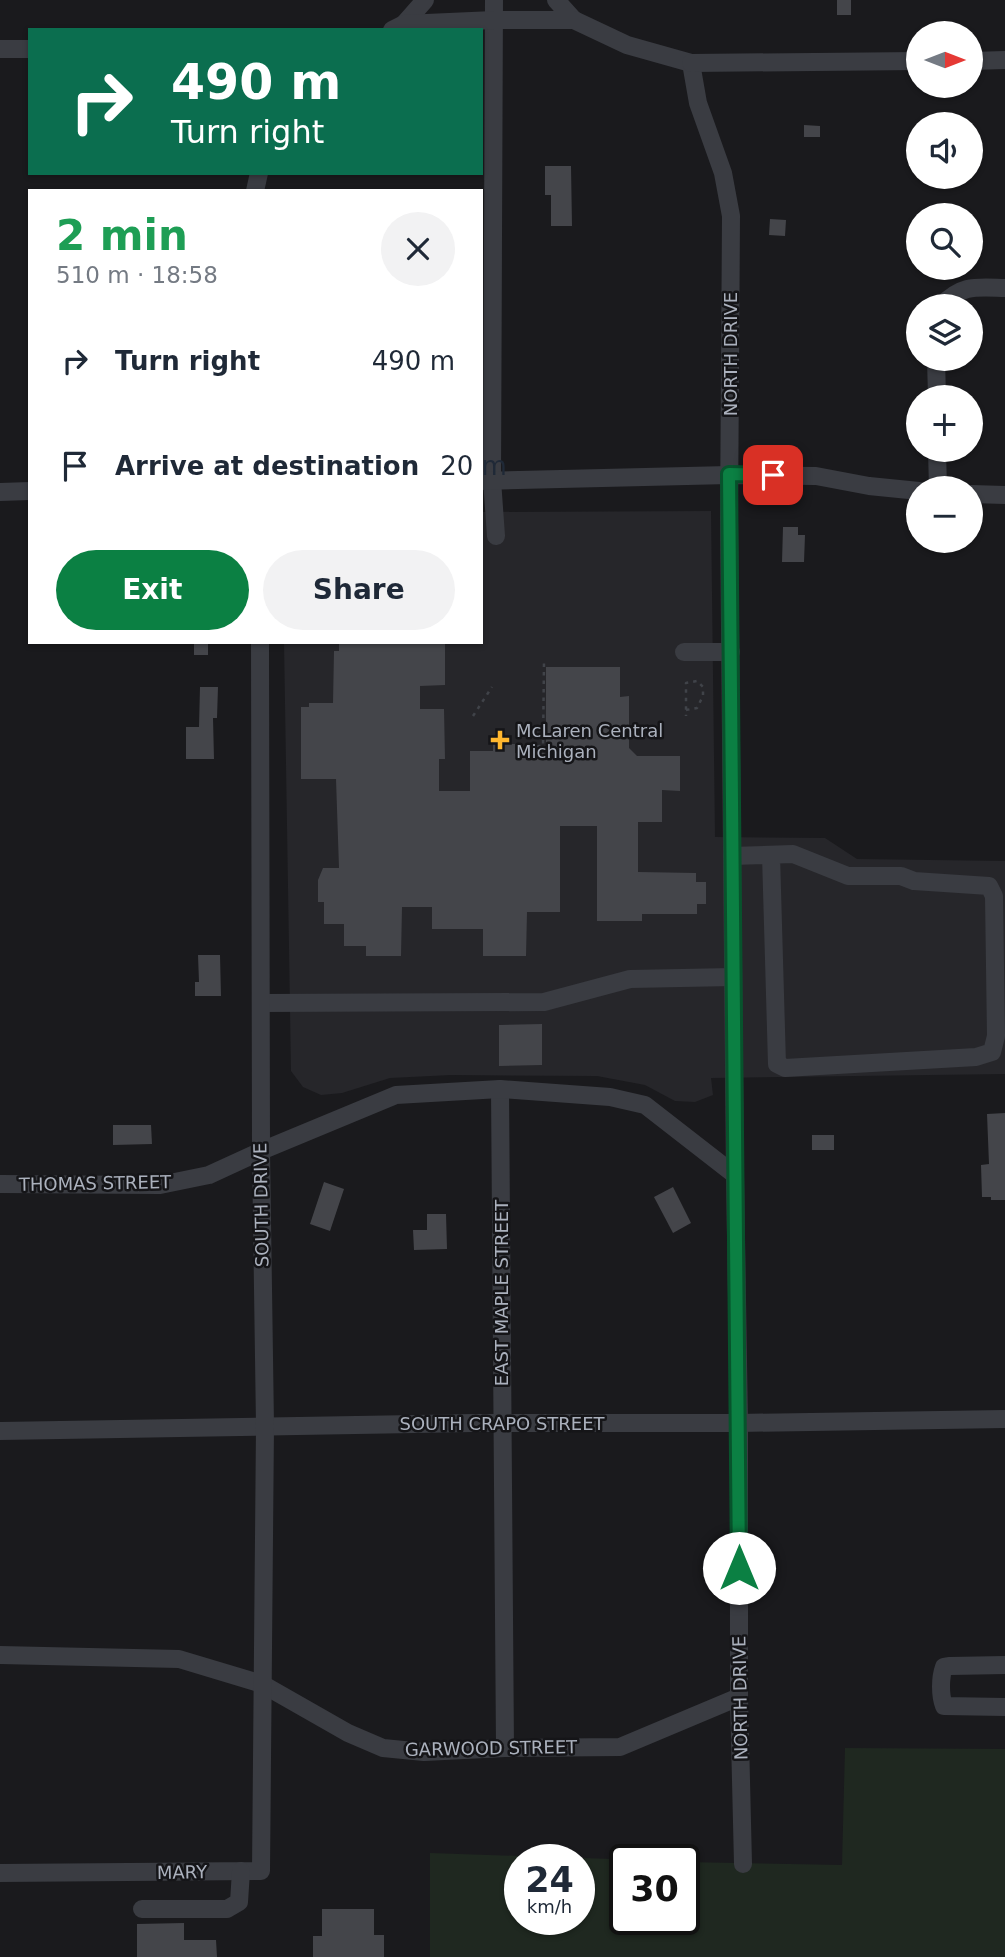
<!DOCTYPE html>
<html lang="en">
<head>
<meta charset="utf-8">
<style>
	:root { --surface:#fff; --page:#f2f2f3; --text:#1f2937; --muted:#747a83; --accent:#0b8043 }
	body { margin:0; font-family:"DejaVu Sans",sans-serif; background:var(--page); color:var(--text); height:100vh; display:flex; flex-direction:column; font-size:26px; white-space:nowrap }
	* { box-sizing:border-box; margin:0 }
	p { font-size:23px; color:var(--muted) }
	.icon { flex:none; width:38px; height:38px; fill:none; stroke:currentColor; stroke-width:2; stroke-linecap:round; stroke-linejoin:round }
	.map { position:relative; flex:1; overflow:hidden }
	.side { position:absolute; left:28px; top:189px; width:455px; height:455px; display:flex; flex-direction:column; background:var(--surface); border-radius:0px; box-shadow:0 2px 5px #0004 }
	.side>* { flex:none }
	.banner { position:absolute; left:28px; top:28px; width:455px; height:147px; border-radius:0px; box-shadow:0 2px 5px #0004; background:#0b6e4f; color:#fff; overflow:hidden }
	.needle { width:46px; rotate:90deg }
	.buttons { position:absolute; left:906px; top:21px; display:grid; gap:14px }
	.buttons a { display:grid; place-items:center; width:77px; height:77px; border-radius:50%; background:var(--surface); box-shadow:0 2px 5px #0004; font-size:35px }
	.speed { position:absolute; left:504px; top:1844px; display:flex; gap:14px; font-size:35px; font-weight:700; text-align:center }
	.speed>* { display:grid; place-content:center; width:91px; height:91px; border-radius:50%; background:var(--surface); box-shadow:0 2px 5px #0004; line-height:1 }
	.speed small { font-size:18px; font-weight:400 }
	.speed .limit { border:4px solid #111; border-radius:10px; background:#fff; color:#111 }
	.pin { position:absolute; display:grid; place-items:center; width:60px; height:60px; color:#fff; margin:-30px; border-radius:14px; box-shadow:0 4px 10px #0006 }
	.me { position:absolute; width:77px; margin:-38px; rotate:0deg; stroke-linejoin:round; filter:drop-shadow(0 0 5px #0008) }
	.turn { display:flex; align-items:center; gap:24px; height:147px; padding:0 28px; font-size:32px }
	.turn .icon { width:91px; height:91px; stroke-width:2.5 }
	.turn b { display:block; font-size:49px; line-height:60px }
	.round { display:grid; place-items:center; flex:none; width:74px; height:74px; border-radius:37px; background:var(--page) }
	.overview { display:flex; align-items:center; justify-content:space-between; height:119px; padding:0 28px }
	h1 { font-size:42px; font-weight:700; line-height:52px; color:#1e9e55 }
	.primary-button { display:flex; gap:14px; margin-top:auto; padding:14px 28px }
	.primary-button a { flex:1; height:80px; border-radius:42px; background:var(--accent); color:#fff; font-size:28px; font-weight:700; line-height:80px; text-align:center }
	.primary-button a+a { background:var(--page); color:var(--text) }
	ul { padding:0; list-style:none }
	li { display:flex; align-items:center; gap:21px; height:105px; padding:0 28px }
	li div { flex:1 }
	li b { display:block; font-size:26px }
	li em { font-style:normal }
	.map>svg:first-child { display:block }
	.built { fill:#26262a }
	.green { fill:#1f2820; fill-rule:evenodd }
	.building { fill:#44454a }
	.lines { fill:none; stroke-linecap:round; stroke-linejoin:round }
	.path { stroke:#404349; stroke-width:2.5; stroke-dasharray:3.5 5; stroke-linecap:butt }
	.minor { stroke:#3a3c42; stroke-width:18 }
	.route-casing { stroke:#07532c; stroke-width:18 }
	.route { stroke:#0b8043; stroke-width:12 }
	.poi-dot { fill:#ffb72f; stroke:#151518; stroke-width:2.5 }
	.labels { text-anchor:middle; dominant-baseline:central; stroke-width:5; stroke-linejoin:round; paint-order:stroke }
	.street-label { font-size:18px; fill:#abb1bd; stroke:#151518 }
	.poi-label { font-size:18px; fill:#abb1bd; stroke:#151518; text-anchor:start }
</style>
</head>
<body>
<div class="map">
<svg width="1005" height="1957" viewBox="0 0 1005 1957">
	<rect width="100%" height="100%" fill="#1a1a1d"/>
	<path class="built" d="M711,511L715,837L825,838L857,859L1005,861V1074L711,1078L713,1095L695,1102L675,1101L645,1085L597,1076L451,1075L390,1078L342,1093L321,1095L303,1087L291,1071L284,642H481V512Z"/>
	<path class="green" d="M845,1748L1005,1749V1957H430V1853L642,1860H625V1920H684V1862L842,1865ZM520,1860H579V1920H520Z"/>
	<g class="building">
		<rect x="837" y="0" width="14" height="15"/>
		<path d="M804,125L820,126V137H804Z"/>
		<path d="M545,166H571L572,226H551V195H545Z"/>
		<path d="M770,219L786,220L785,236L769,235Z"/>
		<path d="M783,527H798V535H805L804,562H782Z"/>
		<rect x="194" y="642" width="14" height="13"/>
		<path d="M339,642H445V685L420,686V709H444L445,759H439V791H470V751H493V744H515V753H546V667H620V697L629,696V748L637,756H680V791L662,790V822H638V872L696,873V882H706V904H697V914H642V921H597V826H560V912H527L526,956H483V929H432V907H402L401,956H366V946H344V924H324V902H318V880L323,868H339L336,779H301V707H309V703H333L334,651H339Z"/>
		<path d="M200,687H218L217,718H213L214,759H186V727H199Z"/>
		<path d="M198,955H220L221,996H195V982H199Z"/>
		<path d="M542,1024V1065L499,1066V1025Z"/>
		<path d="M1005,1113V1200H991V1197H982L981,1165L989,1164L987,1114Z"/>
		<path d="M113,1125H151L152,1144L113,1145Z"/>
		<rect x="812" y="1135" width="22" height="15"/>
		<path d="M324,1182L344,1189L330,1231L310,1224Z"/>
		<path d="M673,1187L691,1223L673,1233L654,1197Z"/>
		<path d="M427,1214H446L447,1249L414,1250L413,1230H427Z"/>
		<path d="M322,1909H374V1935H384V1957H313V1936H322Z"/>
		<path d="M184,1923V1940H216L217,1957H137V1924Z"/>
	</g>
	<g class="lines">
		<g class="path">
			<path d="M686,710L697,708L703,696V687L697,681L686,683V716"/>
			<path d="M473,716L492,687"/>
			<path d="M520,747L543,746L544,662"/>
		</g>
		<g class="minor">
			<path d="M494,0L492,480L496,536"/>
			<path d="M556,0L574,20"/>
			<path d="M404,24L425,0"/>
			<path d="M392,30L404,24L494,20H574L627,45L691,63L698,103L723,173L731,216L729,519L735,1175L739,1423V1697L743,1864"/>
			<path d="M0,49H30"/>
			<path d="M971,61L1005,60"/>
			<path d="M691,63L919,61"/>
			<path d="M255,191L259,173"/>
			<path d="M941,306C962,284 976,287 1005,288"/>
			<path d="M936,359L937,397"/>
			<path d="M937,450L938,488"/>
			<path d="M481,481L729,475L816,476L869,486L919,491"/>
			<path d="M0,492L30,491"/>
			<path d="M971,494L1005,495"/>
			<path d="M684,652H731"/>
			<path d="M732,856L793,854L848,876H901L914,881L989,886L994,896L996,1036L992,1052L976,1057L785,1068L777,1064L771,855"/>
			<path d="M261,1003L544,1002L630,979L733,977"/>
			<path d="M500,1089L505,1748"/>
			<path d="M0,1184L160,1185L209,1175L261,1151L396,1095L500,1089L610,1097L645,1105L735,1175"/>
			<path d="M0,1431L473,1423H739L1005,1419"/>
			<path d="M0,1655L179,1659L262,1684L348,1733L383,1748L424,1752L505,1748L620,1747L739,1697"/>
			<path d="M1005,1665L950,1666L944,1667C940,1678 940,1695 944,1706L1005,1707"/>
			<path d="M0,1873L261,1871L265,1426L261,1151L260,642"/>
			<path d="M142,1909H227L239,1902L241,1871"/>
		</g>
	</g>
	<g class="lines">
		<g class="route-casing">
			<path id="route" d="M739,1568L729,474L773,475"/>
		</g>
		<use href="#route" class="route"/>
	</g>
	<path class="poi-dot" d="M496.5 729.5h7v7h7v7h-7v7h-7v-7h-7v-7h7z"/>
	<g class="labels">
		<g class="street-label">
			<text transform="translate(730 354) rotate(-90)">NORTH DRIVE</text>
			<text transform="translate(95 1183) rotate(-1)">THOMAS STREET</text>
			<text transform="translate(261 1205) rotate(-91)">SOUTH DRIVE</text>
			<text transform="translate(501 1293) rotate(-90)">EAST MAPLE STREET</text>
			<text x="502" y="1423">SOUTH CRAPO STREET</text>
			<text transform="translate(740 1698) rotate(-91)">NORTH DRIVE</text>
			<text transform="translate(491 1748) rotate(-1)">GARWOOD STREET</text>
			<text transform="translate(182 1872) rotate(-1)">MARY</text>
		</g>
		<g class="poi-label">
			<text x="516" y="730">McLaren Central<tspan x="516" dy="21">Michigan</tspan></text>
		</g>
	</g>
</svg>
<div class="buttons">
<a><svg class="needle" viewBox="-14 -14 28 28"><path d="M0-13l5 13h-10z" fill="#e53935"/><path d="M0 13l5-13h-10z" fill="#747a83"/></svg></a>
<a><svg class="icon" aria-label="sound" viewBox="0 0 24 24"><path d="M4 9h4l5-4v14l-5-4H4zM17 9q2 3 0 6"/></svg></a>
<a><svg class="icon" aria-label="search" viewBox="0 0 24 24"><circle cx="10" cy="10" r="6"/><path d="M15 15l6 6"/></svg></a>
<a><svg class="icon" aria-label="layers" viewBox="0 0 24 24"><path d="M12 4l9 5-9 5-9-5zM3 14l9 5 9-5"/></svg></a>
<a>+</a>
<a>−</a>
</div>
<div class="speed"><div>24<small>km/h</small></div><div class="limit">30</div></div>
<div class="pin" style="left:773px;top:475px;background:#d93025"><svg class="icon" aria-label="arrive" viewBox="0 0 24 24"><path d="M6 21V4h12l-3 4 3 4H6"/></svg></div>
<svg class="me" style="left:739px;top:1568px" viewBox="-20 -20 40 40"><circle r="19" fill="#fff"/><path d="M0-13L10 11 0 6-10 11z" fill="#0b8043"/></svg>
<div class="banner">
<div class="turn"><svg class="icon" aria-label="right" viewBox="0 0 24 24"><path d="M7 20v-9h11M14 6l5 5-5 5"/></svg><div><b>490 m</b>Turn right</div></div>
</div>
<section class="side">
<div class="overview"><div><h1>2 min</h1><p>510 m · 18:58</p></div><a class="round"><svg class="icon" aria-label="close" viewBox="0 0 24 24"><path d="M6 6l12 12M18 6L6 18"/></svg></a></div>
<ul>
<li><svg class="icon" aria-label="right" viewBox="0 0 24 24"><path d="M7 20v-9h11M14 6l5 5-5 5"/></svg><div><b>Turn right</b></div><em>490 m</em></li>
<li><svg class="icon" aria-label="arrive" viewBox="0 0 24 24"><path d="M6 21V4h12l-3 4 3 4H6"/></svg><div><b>Arrive at destination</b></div><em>20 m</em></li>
</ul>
<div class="primary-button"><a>Exit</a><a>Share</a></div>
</section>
</div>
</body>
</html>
